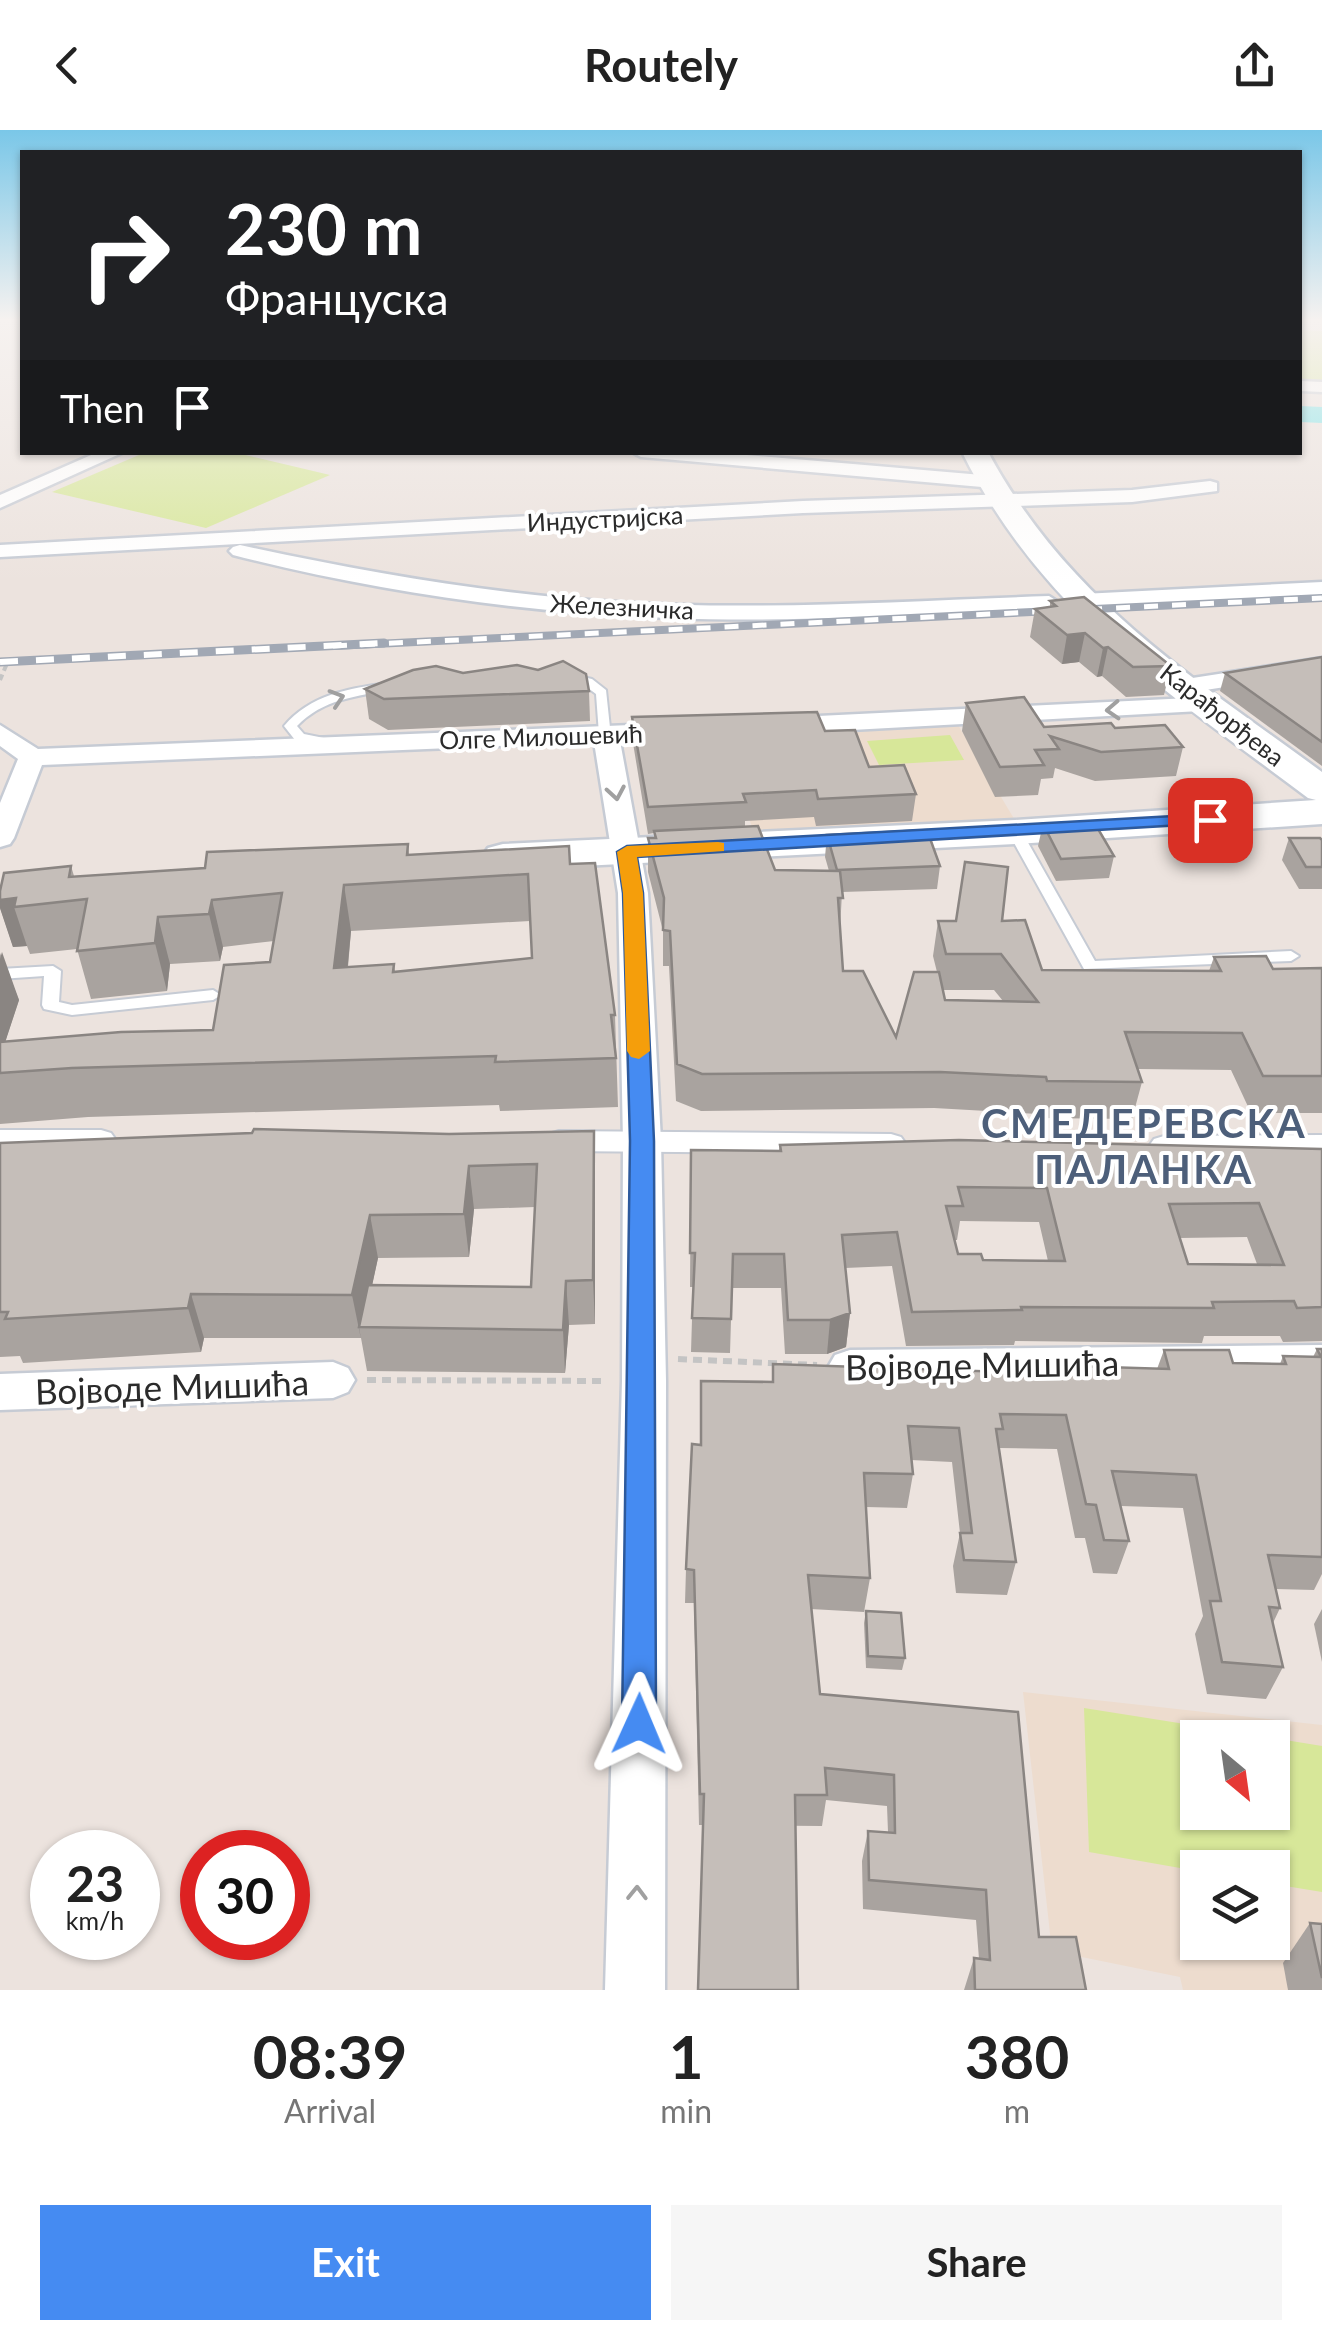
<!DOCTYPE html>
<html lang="en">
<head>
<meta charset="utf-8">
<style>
	:root { --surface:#fff; --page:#f6f6f6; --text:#222; --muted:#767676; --accent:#458bf2 }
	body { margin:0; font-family:Lato,sans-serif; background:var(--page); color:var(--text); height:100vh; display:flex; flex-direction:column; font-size:38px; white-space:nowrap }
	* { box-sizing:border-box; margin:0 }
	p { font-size:32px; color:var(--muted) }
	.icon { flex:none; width:55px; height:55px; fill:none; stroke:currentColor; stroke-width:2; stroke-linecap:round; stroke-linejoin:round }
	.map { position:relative; height:1860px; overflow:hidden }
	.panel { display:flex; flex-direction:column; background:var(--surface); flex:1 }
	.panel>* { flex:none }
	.banner { position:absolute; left:20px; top:20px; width:1282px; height:305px; border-radius:0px; box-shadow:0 2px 8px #0004; background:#202124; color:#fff; overflow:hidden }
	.needle { width:65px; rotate:151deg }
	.tools { position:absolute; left:1180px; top:1590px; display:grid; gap:20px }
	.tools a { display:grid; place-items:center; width:110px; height:110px; border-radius:0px; background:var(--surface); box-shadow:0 2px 8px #0004; font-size:50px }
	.speed { position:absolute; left:30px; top:1700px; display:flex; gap:20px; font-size:50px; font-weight:700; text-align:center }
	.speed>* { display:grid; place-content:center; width:130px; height:130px; border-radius:50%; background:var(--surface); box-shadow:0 2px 8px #0004; line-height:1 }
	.speed small { font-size:25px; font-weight:400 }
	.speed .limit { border:15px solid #d22; background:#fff; color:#111 }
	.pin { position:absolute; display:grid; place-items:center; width:85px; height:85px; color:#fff; margin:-42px; border-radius:20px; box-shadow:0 5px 15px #0006 }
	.me { position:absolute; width:110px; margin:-55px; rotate:1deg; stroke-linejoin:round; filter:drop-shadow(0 0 8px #0008) }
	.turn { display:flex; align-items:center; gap:35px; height:210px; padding:0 40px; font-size:45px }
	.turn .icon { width:130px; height:130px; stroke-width:2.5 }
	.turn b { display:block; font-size:70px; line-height:85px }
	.then { display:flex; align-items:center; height:95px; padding:0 40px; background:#0003; gap:20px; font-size:38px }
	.eta { display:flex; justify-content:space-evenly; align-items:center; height:170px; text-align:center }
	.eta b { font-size:60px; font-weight:700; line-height:70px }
	.primary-button { display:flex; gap:20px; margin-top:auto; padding:20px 40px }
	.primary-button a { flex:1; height:115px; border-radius:0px; background:var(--accent); color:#fff; font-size:40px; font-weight:700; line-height:115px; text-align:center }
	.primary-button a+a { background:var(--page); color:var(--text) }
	header { display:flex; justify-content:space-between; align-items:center; height:130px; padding:0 40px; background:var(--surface); font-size:45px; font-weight:700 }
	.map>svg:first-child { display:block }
	.education { fill:#eddcce; fill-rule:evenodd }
	.pitch { fill:#d7e799 }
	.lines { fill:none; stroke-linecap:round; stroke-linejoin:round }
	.river { fill:#76e4e9; fill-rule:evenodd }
	.service-casing { stroke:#c6cbd4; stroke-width:4 }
	.pedestrian-casing { stroke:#c6cbd4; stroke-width:4 }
	.minor-casing { stroke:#c6cbd4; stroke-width:5 }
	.secondary-casing { stroke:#c6cbd4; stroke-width:5 }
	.path-far1 { stroke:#c4c4c4; stroke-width:4; stroke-dasharray:6 4; stroke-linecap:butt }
	.path { stroke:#c4c4c4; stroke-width:6; stroke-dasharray:9 6; stroke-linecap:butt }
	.service { fill:#fff; fill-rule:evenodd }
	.pedestrian { fill:#fff; fill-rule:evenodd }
	.minor { fill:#fff; fill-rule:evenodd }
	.secondary { fill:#fff; fill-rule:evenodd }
	.rail-far1-casing { stroke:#a1a8b4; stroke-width:8 }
	.rail-casing { stroke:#a1a8b4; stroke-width:9 }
	.rail-far1 { stroke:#fff; stroke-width:5; stroke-dasharray:14; stroke-linecap:butt }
	.rail { stroke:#fff; stroke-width:6; stroke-dasharray:18; stroke-linecap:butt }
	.wall { fill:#a9a39f; fill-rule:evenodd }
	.shaded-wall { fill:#8a8582 }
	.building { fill:#c5beb9; stroke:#8a8582; stroke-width:2.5; fill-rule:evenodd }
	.oneway { stroke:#a0a0a0 }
	.route { fill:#458bf2; stroke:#2d5a9d; stroke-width:2.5 }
	.slow { fill:#f59e0b }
	.labels { text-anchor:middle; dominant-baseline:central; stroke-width:8; stroke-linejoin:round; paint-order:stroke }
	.far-street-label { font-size:25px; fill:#2b2b2b; stroke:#fff }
	.near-street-label { font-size:35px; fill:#2b2b2b; stroke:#fff }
	.district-label { font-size:40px; font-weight:bold; letter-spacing:2.5px; fill:#4d5f7a; stroke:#fff }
</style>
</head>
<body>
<header><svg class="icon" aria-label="back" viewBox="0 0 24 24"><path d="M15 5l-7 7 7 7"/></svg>Routely<svg class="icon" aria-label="share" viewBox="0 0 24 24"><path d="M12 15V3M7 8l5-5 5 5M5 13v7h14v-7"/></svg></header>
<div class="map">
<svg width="1322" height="1860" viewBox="0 0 1322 1860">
	<rect width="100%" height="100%" fill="#ece3de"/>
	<g class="education">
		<path d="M958,595L1016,692L757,710L718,607Z"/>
		<path d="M1023,1562L1322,1595V1860H1183L1180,1847L1052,1821ZM1198,1608H1272V1682H1198ZM1198,1738H1272V1812H1198Z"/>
	</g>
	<g class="pitch">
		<path d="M1300,200L1322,201V250L1300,249Z"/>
		<path d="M146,322L237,323L330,345L206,398L52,362Z"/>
		<path d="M950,605L964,630L879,635L867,611Z"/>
		<path d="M1084,1578L1267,1607L1198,1608V1682H1272L1273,1608L1322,1616V1762L1273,1754L1272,1738H1198L1197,1741L1089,1722Z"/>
	</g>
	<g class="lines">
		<path class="river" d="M1300,276L1322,277V293L1300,292Z"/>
		<g class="service-casing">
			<g id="service">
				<path d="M564,543L592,549L606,560L611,607H601L599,604L596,564L584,555L560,550V544Z"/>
				<path d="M388,553L394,557L392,560C357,566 323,569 297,596L304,604L329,609V615L295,610L284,596C310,565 349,558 388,553Z"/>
				<path d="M1015,698L1022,702L1095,831L1291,821L1299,826L1291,831L1084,839L1008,702Z"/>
				<path d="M53,836L61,841L59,872L72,875L213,860L221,865L213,870L72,885L44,879L42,875L44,846L0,849V839Z"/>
			</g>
		</g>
		<g class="pedestrian-casing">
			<g id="pedestrian">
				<path d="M0,1000H101L111,1003L116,1010L111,1017L101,1020H0Z"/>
				<path d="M559,1001L891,1004L901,1007L906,1014L901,1021L891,1024L559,1021L549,1018L544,1011L549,1004Z"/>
				<path d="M1322,1005V1025L1164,1026L1154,1023L1149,1016L1154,1009L1164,1006Z"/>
			</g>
		</g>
		<g class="minor-casing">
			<g id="minor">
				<path d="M1300,251L1322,252V262L1300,261Z"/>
				<path d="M98,322H124L0,378V365Z"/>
				<path d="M632,322H712L982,345L992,351L982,357L641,327Z"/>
				<path d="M1210,351L1217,353V361L1132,372L803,383L0,427V415L803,371L1132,360Z"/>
				<path d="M240,415C364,442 489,464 616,472C760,481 905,471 1049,466L1060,473L1049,480C922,484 795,493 669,488C522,483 375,461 233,425L229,421L233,417Z"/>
				<path d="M1322,452V466L1082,478L1071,471L1082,464Z"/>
				<path d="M1322,528V542L1186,563L1174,556L1186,549Z"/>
				<path d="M1210,567L1219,570L1223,575L1219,580L777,604L764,596L777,588Z"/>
				<path d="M680,593L689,595L693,601L689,607L620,611L648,763L661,1011L666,1251L665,1860H605L622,1251L623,1011L618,763L594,612L42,635L14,708L10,714L0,717V673L18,629L0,616V595L38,619Z"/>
				<path d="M1322,1215V1249L850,1254L835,1249L828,1237L835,1225L850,1220Z"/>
				<path d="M333,1232L348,1238L355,1250L348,1262L333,1268L0,1280V1244Z"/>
			</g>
		</g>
		<g class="secondary-casing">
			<path id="secondary" d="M962,322H988C1067,469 1191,546 1322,642V694L1015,714L503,740L488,736L482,727L488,718L503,714L1015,690L1316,670L1308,668C1170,564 1041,482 962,322Z"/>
		</g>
		<path class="path-far1" d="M0,550L8,531"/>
		<g class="path">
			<path d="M678,1229L817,1235"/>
			<path d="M367,1250L606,1251"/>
		</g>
		<use href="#service" class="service"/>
		<use href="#pedestrian" class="pedestrian"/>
		<use href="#minor" class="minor"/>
		<use href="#secondary" class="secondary"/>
		<g class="rail-far1-casing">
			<path id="rail-far1" d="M333,516L1322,468"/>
		</g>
		<g class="rail-casing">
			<path id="rail" d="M0,532L384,513"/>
		</g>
		<use href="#rail-far1" class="rail-far1"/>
		<use href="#rail" class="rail"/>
	</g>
	<g class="wall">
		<path d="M1050,471L1171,536L1164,565L1126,567L1102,546L1097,547L1079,532L1062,534L1030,507L1035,479L1050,477Z"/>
		<path d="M1322,527V636L1220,561L1225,543Z"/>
		<path d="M463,543L589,561L590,591L388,600L369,589L365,559Z"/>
		<path d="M966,573L1044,597L1115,598L1183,617L1176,646L1095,651L1055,638L1053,648L1041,649L1038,665L995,667L962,601Z"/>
		<path d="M632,587L825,601L869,637L916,664L912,691L816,696L814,687L745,691V697L775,740L829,741L825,727L827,705L940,736L937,759L842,762L840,800L843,841L896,907L937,842L933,826L938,791H1002L1042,840L1209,841L1214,827L1273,839L1322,838V983H1251L1231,940L1138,939L1142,952L1132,989L1039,988L1038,984L934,978L701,981L676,971L669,836H663V801L648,742V708H654V703L648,704L633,613ZM943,860H994L1003,871L945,870Z"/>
		<path d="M1043,694L1114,726L1109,748L1056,751L1038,716Z"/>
		<path d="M1289,708L1322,710V759H1299L1282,730Z"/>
		<path d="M408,714L409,724L570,734L615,885L618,977L500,981L499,975L88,987L0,994V823L19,870L5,912L213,900L270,832L274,811L223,817L220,831L170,834L167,861L91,869L77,819L30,824L27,816L13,817L0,778L71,736L74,746L205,738ZM530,791L532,828L395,842L394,834L348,837L351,801Z"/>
		<path d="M449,1004L595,1044V1194L569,1195L565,1243L367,1241L361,1208H204L201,1222L23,1233L20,1226L0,1227V1013ZM535,1077L531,1157L372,1155L378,1128L469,1127L474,1079Z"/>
		<path d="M780,1015L1322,1019V1211L1283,1212L1280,1206H1204L1202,1213L1015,1211L1014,1215L906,1216L892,1136L845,1138L850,1183L846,1217L827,1224H785L781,1158H732L730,1223L691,1222L693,1157H690L691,1020L779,1021ZM960,1091L1039,1092L1048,1131L983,1130L958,1124L955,1110H957ZM1247,1107L1257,1134H1188L1180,1108Z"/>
		<path d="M1317,1219H1322V1444L1314,1460L1276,1459L1280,1478L1273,1493L1283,1537L1266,1569L1207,1564L1195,1504L1203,1486L1183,1378L1121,1376L1129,1411L1117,1444L1093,1443L1085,1408H1075L1057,1319L999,1318L1016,1432L1007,1465L956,1463L953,1436L960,1403L952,1332L911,1330L913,1344L907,1378L866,1377L870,1448L864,1482L811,1479L820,1564L1086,1860H964L974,1828L979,1829L976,1790L863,1779L862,1731L868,1701L888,1702L887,1676L826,1670L822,1696L699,1695L694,1473H685L686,1439L700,1315L772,1252L773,1234L1002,1242L1004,1234L1157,1239L1164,1220L1233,1233L1280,1234L1283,1226L1313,1227Z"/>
		<path d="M1322,1479V1532L1314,1494Z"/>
		<path d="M866,1481L905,1528L902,1540L866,1538L864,1493Z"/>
		<path d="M1310,1793L1322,1794V1860H1288L1283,1833Z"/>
	</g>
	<g class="shaded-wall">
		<path d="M1085,503L1079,532L1062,534L1067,505Z"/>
		<path d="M1108,517L1102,546L1097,547L1103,518Z"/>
		<path d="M344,755L351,801L343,886L334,838Z"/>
		<path d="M16,768L14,777L27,816L13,817L0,778V770Z"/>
		<path d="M212,770L223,817L220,831L209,784Z"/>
		<path d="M158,787L170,834L167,861L155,813Z"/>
		<path d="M2,822L19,870L0,928V829Z"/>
		<path d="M594,1001L595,1044V1194L593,1150Z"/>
		<path d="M469,1036L474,1079L469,1127L464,1084Z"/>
		<path d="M370,1085L378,1128L363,1198L359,1197L361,1209L352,1165Z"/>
		<path d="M566,1151L569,1195L565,1243L563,1200Z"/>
		<path d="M191,1164L204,1208L201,1222L188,1178Z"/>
		<path d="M850,1183L846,1217L827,1224L830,1190Z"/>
	</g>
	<g class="building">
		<path d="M1084,467L1171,536L1133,537L1108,517L1103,518L1085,503L1067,505L1035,479L1056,476L1050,471Z"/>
		<path d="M1322,527V612L1225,543Z"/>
		<path d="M563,531L586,544L589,561L384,569L365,559L413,540L436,536L463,543L517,535L538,540Z"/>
		<path d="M1024,567L1044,597L1111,593L1115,598L1165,595L1183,617L1101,622L1050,606L1059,619L1035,620L1044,635L1000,637L966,573Z"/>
		<path d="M817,582L825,601L855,600L869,637L904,635L916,664L818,669L816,660L743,664L746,672L648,677L632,587Z"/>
		<path d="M1094,692L1114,726L1061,729L1043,694Z"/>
		<path d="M758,696L775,740L840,741L843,768H838L843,841H863L896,907L914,842H939L945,870L1038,872L1001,824H946L938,791H956L965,732L1008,737L1002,791L1025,790L1042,840L1221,841L1214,827L1266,826L1273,839L1322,838V946H1263L1242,903L1125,902L1142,952L1047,951L1046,947L940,942L702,944L677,934L670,801L663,800L664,768L648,708H656L654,701Z"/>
		<path d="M927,700L940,736L837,740L827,705Z"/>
		<path d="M1289,708H1320L1322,710V737H1306Z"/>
		<path d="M408,714L407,725L569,716L570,734L595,733L615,885H611L616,928L495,932L496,926L72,938L0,943V912L121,902L213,900L224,835L270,832L282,763L212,770L209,784L158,787L155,813L77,821L87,769L14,777L16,768L0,770V761L4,743L71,736L69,747L205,738L207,722ZM528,744L532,828L393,842L394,834L334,838L344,755Z"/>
		<path d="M254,999L449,1004L594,1001L593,1150L566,1151L563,1200L359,1197L368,1155L531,1157L537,1034L469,1036L464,1084L370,1085L352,1165L191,1164L188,1178L5,1189L8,1182H0V1013L252,1003Z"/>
		<path d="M959,1010L1322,1019V1177L1297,1178L1294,1171L1212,1172L1214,1178L1021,1177L1022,1180L912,1182L897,1102L842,1105L850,1183L830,1190H788L784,1124H733L731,1189L692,1188L695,1123H690L691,1020L781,1021L780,1015ZM958,1057L1047,1058L1065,1131L983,1130L981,1124H958L946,1076H963ZM1259,1073L1284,1135L1188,1134L1169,1074Z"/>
		<path d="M1317,1219H1322V1427L1268,1425L1280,1478L1269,1477L1283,1537L1222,1532L1210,1471H1221L1196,1345L1112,1341L1129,1411L1104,1410L1096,1375L1086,1374L1066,1285L1000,1284L1003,1299H996L1016,1432L964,1430L960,1403H972L959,1298L908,1296L913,1344L864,1343L870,1448L808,1445L820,1564L1018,1582L1039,1807H1076L1086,1860H975L974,1828L990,1830L986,1760L869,1750L868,1701L895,1703L894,1645L825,1638L827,1665H795L798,1860H698L704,1664H700L694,1440L686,1439L692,1314L701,1315V1251L773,1252V1234L1005,1242L1004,1234L1169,1239L1164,1220H1229L1233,1233L1286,1234L1283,1226L1321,1227Z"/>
		<path d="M866,1481L901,1483L905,1528L868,1526Z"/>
		<path d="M1310,1793L1322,1794V1848Z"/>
	</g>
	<defs><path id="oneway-chevron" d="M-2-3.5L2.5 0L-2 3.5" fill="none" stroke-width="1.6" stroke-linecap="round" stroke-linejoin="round" transform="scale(2.5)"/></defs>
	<g class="oneway">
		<use href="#oneway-chevron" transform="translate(337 568) rotate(-18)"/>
		<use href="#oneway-chevron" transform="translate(1113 580) rotate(177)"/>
		<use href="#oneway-chevron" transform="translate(616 663) rotate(80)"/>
		<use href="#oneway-chevron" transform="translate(637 1763) rotate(-89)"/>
	</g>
	<linearGradient id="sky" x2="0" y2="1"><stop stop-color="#7ac7e8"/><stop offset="0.42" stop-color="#f6f2f0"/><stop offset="1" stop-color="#f6f2f0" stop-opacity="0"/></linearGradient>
	<rect width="1322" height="452" fill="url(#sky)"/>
	<path class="route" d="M1210,684L1216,686V693L637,727L643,763L654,1011L656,1594L651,1606L639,1611L627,1606L622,1594L630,1011L623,763L617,722L627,716Z"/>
	<path class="slow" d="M718,712L724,713V721L637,727L643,763L650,921L639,929L631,927L627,921L623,763L617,722L627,716Z"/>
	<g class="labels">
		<g class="far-street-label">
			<text transform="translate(605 388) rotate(-3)">Индустријска</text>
			<text transform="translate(622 476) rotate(3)">Железничка</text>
			<text transform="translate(1223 584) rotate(38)">Карађорђева</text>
			<text transform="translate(541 606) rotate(-2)">Олге Милошевић</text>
		</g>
		<g class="near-street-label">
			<text transform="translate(982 1234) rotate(-1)">Војводе Мишића</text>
			<text transform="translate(172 1256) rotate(-2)">Војводе Мишића</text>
		</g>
		<g class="district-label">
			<text x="1144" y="993">СМЕДЕРЕВСКА<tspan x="1144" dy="46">ПАЛАНКА</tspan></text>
		</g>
	</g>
</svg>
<div class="tools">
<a><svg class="needle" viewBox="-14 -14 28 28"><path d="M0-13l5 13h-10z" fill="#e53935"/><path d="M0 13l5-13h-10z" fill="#767676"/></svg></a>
<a><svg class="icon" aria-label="layers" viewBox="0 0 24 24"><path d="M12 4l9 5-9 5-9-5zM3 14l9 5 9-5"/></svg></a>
</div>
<div class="speed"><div>23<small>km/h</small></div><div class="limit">30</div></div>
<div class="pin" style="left:1210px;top:690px;background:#d93025"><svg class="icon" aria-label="arrive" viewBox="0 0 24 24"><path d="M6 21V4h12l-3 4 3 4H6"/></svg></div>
<svg class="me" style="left:639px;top:1594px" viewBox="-20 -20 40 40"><path d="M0-17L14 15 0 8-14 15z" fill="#458bf2" stroke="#fff" stroke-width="4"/></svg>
<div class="banner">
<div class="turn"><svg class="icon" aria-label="right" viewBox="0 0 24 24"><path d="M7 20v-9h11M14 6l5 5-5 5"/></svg><div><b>230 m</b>Француска</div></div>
<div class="then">Then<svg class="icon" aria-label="arrive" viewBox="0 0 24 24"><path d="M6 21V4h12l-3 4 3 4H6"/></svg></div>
</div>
</div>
<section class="panel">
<div class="eta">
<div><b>08:39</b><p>Arrival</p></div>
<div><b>1</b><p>min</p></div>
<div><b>380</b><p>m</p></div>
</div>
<div class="primary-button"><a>Exit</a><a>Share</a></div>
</section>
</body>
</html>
